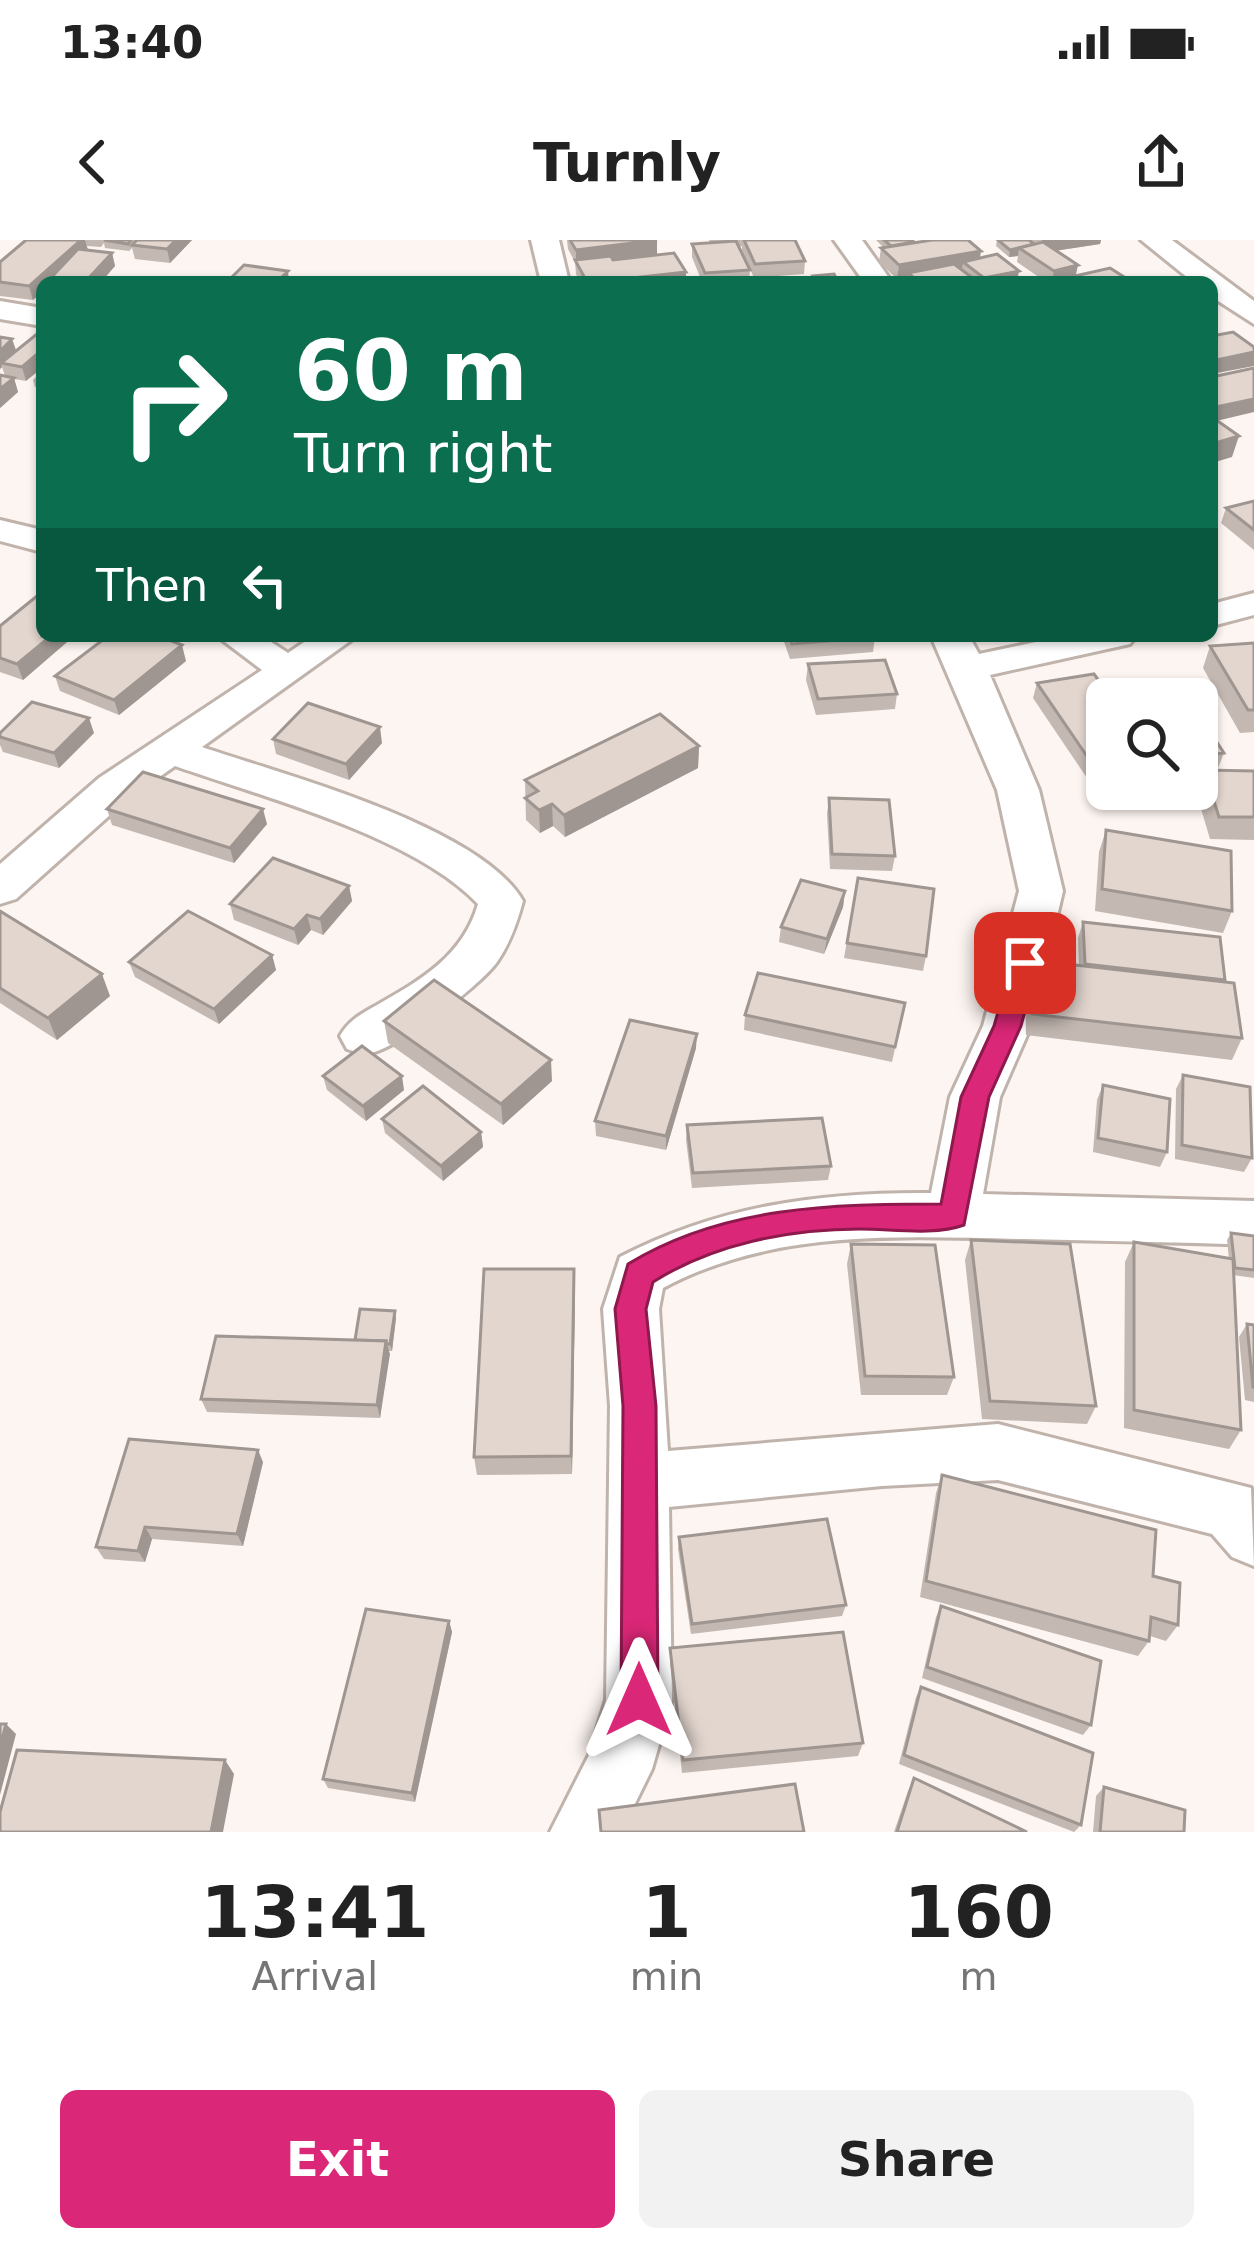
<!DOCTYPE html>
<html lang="en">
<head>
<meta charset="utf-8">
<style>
	:root { --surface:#fff; --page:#f2f2f2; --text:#222; --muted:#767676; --accent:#db2777 }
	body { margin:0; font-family:"DejaVu Sans",sans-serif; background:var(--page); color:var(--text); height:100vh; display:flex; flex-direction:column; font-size:45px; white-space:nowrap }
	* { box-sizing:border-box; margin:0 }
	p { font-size:39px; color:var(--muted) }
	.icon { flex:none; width:66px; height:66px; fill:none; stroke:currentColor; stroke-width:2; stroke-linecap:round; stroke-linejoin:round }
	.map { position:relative; height:1592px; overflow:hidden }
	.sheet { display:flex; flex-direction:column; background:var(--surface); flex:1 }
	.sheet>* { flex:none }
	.top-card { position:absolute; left:36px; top:36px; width:1182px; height:366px; border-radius:18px; box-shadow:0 3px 9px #0004; background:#0b6e4f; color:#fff; overflow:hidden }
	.tools { position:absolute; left:1086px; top:438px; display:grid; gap:24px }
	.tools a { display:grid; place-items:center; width:132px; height:132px; border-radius:18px; background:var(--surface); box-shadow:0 3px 9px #0004; font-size:60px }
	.pin { position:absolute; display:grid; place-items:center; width:102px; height:102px; color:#fff; margin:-51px; border-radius:24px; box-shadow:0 6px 18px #0006 }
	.me { position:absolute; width:132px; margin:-66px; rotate:0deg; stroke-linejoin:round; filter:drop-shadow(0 0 9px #0008) }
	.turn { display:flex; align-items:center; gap:42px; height:252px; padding:0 60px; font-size:54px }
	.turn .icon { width:156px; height:156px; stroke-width:2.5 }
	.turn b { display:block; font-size:84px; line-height:102px }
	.then { display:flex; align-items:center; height:114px; padding:0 60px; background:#0003; gap:24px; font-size:45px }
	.eta { display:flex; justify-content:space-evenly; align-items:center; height:204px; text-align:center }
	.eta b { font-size:72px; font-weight:700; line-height:84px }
	.button { display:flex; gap:24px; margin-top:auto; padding:24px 60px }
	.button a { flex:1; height:138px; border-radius:18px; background:var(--accent); color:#fff; font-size:48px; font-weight:700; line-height:138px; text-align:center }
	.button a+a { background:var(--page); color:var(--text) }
	.status { display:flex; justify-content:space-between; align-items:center; height:84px; padding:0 60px; background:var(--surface); direction:ltr }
	.status svg { height:33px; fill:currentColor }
	header { display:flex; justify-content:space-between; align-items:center; height:156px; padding:0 60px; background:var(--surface); font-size:54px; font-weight:700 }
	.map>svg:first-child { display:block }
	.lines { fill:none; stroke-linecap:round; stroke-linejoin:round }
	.minor-casing { stroke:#c0b3ac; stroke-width:6 }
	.minor { fill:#fff; fill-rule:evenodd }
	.wall { fill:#c3b8b2 }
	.shaded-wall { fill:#9f9691 }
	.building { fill:#e3d6cf; stroke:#9f9691; stroke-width:3 }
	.route { fill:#db2777; stroke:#8e194d; stroke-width:3 }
</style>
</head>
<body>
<div class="status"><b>13:40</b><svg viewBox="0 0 49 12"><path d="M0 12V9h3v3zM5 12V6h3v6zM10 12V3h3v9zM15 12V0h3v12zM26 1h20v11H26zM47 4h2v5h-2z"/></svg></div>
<header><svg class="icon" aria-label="back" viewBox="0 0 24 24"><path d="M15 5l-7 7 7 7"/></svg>Turnly<svg class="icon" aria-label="share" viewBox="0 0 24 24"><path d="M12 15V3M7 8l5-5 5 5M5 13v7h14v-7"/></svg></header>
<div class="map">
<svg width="1254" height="1592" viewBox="0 0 1254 1592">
	<rect width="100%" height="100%" fill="#fdf5f1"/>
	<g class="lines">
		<g class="minor-casing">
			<g id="minor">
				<path d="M531,0H559L569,42H541Z"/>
				<path d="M834,0H862L892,42H864Z"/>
				<path d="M1141,0H1172L1254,61V84L1212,57V42H1193Z"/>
				<path d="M0,61L42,68V86L0,79Z"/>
				<path d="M0,280L42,290V312L0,301Z"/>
				<path d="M1254,353V375L1212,386V364Z"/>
				<path d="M217,396H262L288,413L313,396H357L202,507C284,535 480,586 523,661C517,683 510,703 497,722C480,746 393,813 365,814C362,814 350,810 347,809L340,796C349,780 361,774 377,765C421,740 463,716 478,664C414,596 263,557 175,526L129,558L16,659L0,664V624L99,538L262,430Z"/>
				<path d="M931,396H969L979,414L1064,396H1136L1130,404L990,435L1039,550L1063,651L1031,786L1000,857L983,954L1254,961V1005C1177,1002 1100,1001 1023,999C900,997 775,988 663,1048L659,1069L668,1211L998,1184L1251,1248L1254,1326L1232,1317L1212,1294L998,1240L882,1246L669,1267L672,1460L652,1529L621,1592H550L589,1515L606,1460L610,1166L603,1069L620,1017C719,966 820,952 931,953L950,857L983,786L1019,651L997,550Z"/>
			</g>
		</g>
		<use href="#minor" class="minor"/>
	</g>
	<g class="wall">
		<path d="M26,0H192L170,23L135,19L132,8L129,11L105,8L104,3L101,7L87,6L88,10L112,13L115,26L101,42H42V57L41,53L33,60L0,56V22Z"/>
		<path d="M567,0H657V14L686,42H580L576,34L575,22L568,9Z"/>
		<path d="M709,0H795L805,21L804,34L754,38L742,10V6L739,7L750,30L749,42H702L692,17V4L710,2Z"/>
		<path d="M876,0H911L914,3L925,1L924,0H968L980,18L1017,42H907L908,37L897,39L879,22L881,8H884Z"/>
		<path d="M997,0H1101L1100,4L1055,11L1076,36L1132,42H1046L1017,22L1018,16L1009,17L996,6Z"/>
		<path d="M42,90L26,141L14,139L18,152L0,168V135L5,136L2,127L0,129V97L12,99L16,111Z"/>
		<path d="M42,131V148L35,147L33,140Z"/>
		<path d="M1254,261V310L1221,283L1226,268Z"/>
		<path d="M0,386L42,396H74L23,440L0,432Z"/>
		<path d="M782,396H875V397L873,412L790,419Z"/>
		<path d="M1254,403V492L1240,493L1203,428L1210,406Z"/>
		<path d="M186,421L119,475L60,451L55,436Z"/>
		<path d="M808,424L897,454L895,469L816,475L806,440Z"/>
		<path d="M1037,443L1107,541L1091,544L1033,458Z"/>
		<path d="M1197,475L1224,513L1218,528L1205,530L1254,531V600L1210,599L1196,552L1204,530L1197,531Z"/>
		<path d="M0,493H94L59,528L3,512L0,505Z"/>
		<path d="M273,499L382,503L349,540L276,514Z"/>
		<path d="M699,506L698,528L565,597L553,586L540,593L526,580L525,540Z"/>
		<path d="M829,558L895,616L892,631L830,629L827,574Z"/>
		<path d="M107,569L267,584L234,623L112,585Z"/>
		<path d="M1106,590L1232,671L1223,693L1095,671L1099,612Z"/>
		<path d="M858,638L926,716L923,731L844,718Z"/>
		<path d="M349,646L352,661L323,695L311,690L298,705L234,680L230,664Z"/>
		<path d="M845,651L843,667L824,714L779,702L781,687Z"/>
		<path d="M0,671L110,756L57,800L0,763Z"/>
		<path d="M1083,682L1225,740L1242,798L1232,820L1026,795L1025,742L1031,720L1079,725L1078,698Z"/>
		<path d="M272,715L276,730L219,784L135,737L129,722Z"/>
		<path d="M905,763L892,822L744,790L745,775Z"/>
		<path d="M384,781L552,841L503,885L388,803Z"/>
		<path d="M696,808L666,910L596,896L595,881Z"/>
		<path d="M1183,835L1252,918L1244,932L1175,919L1176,849Z"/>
		<path d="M323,836L404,850L366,881L327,850Z"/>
		<path d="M1103,845L1167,912L1160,927L1093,912L1097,860Z"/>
		<path d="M382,879L481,892L483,907L443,941L385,893Z"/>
		<path d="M687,885L831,926L828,940L692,948L686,900Z"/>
		<path d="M1231,993L1254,996V1038L1233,1035L1241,1190L1229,1209L1124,1188L1125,1022L1134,1002L1229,1019L1227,1000Z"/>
		<path d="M971,1000L1096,1166L1087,1184L982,1179L965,1020Z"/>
		<path d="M851,1004L954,1137L947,1155H861L847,1024Z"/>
		<path d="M575,1049L572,1234L477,1235L474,1217Z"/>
		<path d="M396,1078L392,1111H389L380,1178L207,1172L201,1159L355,1100Z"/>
		<path d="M1247,1084L1254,1085V1162L1245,1160L1239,1097Z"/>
		<path d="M263,1222L243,1306L152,1299L145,1322L104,1319L96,1307Z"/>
		<path d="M942,1235L1153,1336L1178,1385L1166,1401L1150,1396L1149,1401L1138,1416L920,1357L936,1253Z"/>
		<path d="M679,1297L846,1365L842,1376L691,1394L678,1309Z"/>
		<path d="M941,1366L1091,1485L1083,1495L922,1438L936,1377Z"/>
		<path d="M449,1381L452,1392L415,1562L328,1548L323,1539Z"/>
		<path d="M670,1408L863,1503L858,1516L682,1533L670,1423Z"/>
		<path d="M921,1447L1081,1585L1074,1592L899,1524L916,1457Z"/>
		<path d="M914,1538L1027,1592H894L908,1551Z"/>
		<path d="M1104,1547L1184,1592H1093L1096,1556Z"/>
	</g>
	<g class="shaded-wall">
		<path d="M81,0H85L88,11L53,42H42L41,53L33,60L29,46Z"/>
		<path d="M176,0H192L170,23L167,9Z"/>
		<path d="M657,0V14L576,24V10Z"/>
		<path d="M1042,0H1101L1100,4L1040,13Z"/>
		<path d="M1019,9L1018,16L1009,17L1010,10Z"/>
		<path d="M981,11L979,25L963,22L962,28L912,36L908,33V37L897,39L899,25Z"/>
		<path d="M112,13L115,26L101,42H85Z"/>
		<path d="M1078,25L1075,39L1066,38L1065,42H1052L1054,31Z"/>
		<path d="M288,31L289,42H277Z"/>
		<path d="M1019,31L1017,42H983L984,38Z"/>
		<path d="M686,32V42H597Z"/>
		<path d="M12,99L17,113L1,123L2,127L0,129V111Z"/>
		<path d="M42,110V128L26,141L22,127Z"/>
		<path d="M1254,112V126L1212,134V121Z"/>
		<path d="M14,138L18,152L0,168V149Z"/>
		<path d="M1254,159V172L1212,182L1216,167Z"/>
		<path d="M1239,196L1232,217L1212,223V204Z"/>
		<path d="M51,396H74L23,440L17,424Z"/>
		<path d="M182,405L186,421L119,475L114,460Z"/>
		<path d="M89,478L94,493L59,528L54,513Z"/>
		<path d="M380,487L382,503L349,540L346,524Z"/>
		<path d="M699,506L698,528L565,597L564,575Z"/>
		<path d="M1107,526V541L1091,544L1095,528Z"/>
		<path d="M552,564L553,586L540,593L539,570Z"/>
		<path d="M263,569L267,584L234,623L230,608Z"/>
		<path d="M349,646L352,661L323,695L320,679Z"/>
		<path d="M845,651L843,667L824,714L827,699Z"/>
		<path d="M307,675L311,690L298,705L294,689Z"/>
		<path d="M272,715L276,730L219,784L214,769Z"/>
		<path d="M102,734L110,756L57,800L48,778Z"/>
		<path d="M697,794L696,808L666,910V896Z"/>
		<path d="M551,820L552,841L503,885L501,864Z"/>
		<path d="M402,836L404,850L366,881L363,866Z"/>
		<path d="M481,892L483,907L443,941L441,926Z"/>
		<path d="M574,1029L575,1049L572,1234L571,1216Z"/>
		<path d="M395,1071L396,1078L392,1111L390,1104Z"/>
		<path d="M386,1101L390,1114L380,1178L377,1165Z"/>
		<path d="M258,1210L263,1222L243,1306L237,1294Z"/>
		<path d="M145,1287L152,1299L145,1322L138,1311Z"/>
		<path d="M449,1381L452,1392L415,1562L412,1553Z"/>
		<path d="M6,1484L16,1494L0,1555V1507Z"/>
		<path d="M225,1520L234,1534L223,1592H211Z"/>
	</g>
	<g class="building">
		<path d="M26,0H81L29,46L0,42V22Z"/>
		<path d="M104,0H131L128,4Z"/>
		<path d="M137,0H176L167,9L132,5Z"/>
		<path d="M570,0H657L576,10Z"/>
		<path d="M744,0H795L805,21L755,24Z"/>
		<path d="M884,0H911L914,2L891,6Z"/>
		<path d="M932,0H968L981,11L899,25L881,8Z"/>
		<path d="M998,0H1029L1034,4L1010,10Z"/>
		<path d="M736,1L750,30L705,33L692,4Z"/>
		<path d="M1043,2L1078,25L1054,31L1019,8Z"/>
		<path d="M78,9L112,13L85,42H47Z"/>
		<path d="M674,13L686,32L597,42H587L575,20L611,16L613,20Z"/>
		<path d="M997,14L1019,31L984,38L963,22Z"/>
		<path d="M954,24L978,42H919L908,33Z"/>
		<path d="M244,25L288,31L277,42H227Z"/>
		<path d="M1110,28L1132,42H1071L1066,38Z"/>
		<path d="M834,34L838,42H817L813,36Z"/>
		<path d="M42,90V110L22,127L1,123Z"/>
		<path d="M1233,92L1254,107V112L1212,121V96Z"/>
		<path d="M0,97L12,99L0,111Z"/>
		<path d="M1254,128V159L1216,167L1212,164V137Z"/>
		<path d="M0,135L14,138L0,149Z"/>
		<path d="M1212,177L1239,196L1212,204Z"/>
		<path d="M1254,261V290L1226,268Z"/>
		<path d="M42,352V396H51L17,424L0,418V386Z"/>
		<path d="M108,396H159L182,405L114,460L55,436Z"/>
		<path d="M789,396H875V397L792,404Z"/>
		<path d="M1254,403V470H1248L1210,406Z"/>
		<path d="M885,420L897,454L818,459L808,424Z"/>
		<path d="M1094,434L1112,459H1107V526L1095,528L1037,443Z"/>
		<path d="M32,462L89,478L54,513L0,497V493Z"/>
		<path d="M308,463L380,487L346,524L273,499Z"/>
		<path d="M660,474L699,506L564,575L552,564L539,570L525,558L538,551L525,540Z"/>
		<path d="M1197,475H1199L1224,513L1197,516Z"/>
		<path d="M1204,530L1254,531V577H1219Z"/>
		<path d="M143,532L263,569L230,608L107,569Z"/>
		<path d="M829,558L889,560L895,616L832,614Z"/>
		<path d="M1106,590L1231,611L1232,671L1102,649Z"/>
		<path d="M273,618L349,646L320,679L307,675L294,689L230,664Z"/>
		<path d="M858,638L934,649L926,716L847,703Z"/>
		<path d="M801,640L845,651L827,699L781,687Z"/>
		<path d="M0,671L102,734L48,778L0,748Z"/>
		<path d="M188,671L272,715L214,769L129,722Z"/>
		<path d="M1083,682L1220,697L1225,740L1085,724Z"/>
		<path d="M1031,720L1234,743L1242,798L1032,774Z"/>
		<path d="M758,733L905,763L895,807L745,775Z"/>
		<path d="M434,740L551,820L501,864L384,781Z"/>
		<path d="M630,780L697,794L666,896L595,881Z"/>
		<path d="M362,806L402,836L363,866L323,836Z"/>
		<path d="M1183,835L1250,847L1252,918L1182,905Z"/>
		<path d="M1103,845L1170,859L1167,912L1098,898Z"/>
		<path d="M423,846L481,892L441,926L382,879Z"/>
		<path d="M822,878L831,926L693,933L687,885Z"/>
		<path d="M1231,993L1254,996V1030L1235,1028Z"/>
		<path d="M971,1000L1070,1004L1096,1166L990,1161Z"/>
		<path d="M1134,1002L1233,1019L1241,1190L1134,1170Z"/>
		<path d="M851,1004L935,1005L954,1137L865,1136Z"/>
		<path d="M484,1029H574L571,1216L474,1217Z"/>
		<path d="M360,1069L395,1071L390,1104H386V1101L355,1100Z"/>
		<path d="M1247,1084L1254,1085V1147H1253Z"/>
		<path d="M216,1096L386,1101L377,1165L201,1159Z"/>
		<path d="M129,1199L258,1210L237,1294L145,1287L138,1311L96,1307Z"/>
		<path d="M942,1235L1156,1290L1153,1336L1180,1343L1178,1385L1151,1377L1149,1401L926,1341Z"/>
		<path d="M827,1279L846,1365L692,1384L679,1297Z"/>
		<path d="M941,1366L1101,1421L1091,1485L927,1427Z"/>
		<path d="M366,1369L449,1381L412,1553L323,1539Z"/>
		<path d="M843,1392L863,1503L683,1520L670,1408Z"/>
		<path d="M921,1447L1093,1513L1081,1585L904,1515Z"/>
		<path d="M0,1484H6L0,1507Z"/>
		<path d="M17,1510L225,1520L211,1592H0V1572Z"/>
		<path d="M914,1538L1027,1592H897Z"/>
		<path d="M795,1544L804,1592H601L599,1570Z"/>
		<path d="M1104,1547L1185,1570L1184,1592H1100Z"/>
	</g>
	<path class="route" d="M1025,714L1038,723L1021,786L989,857L964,985C934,996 892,989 860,989C789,989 713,1004 653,1042L646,1069L656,1166L658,1460L652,1473L639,1478L626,1473L621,1460L623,1166L615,1069L628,1024C723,966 832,964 941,964L961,857L994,786L1012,723Z"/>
</svg>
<div class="tools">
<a><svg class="icon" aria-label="search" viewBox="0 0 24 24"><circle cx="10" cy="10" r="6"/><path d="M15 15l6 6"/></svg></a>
</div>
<div class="pin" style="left:1025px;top:723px;background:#d93025"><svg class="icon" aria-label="arrive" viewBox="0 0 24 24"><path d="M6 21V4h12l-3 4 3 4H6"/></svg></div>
<svg class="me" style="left:639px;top:1460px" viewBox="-20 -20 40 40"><path d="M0-17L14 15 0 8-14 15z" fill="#db2777" stroke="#fff" stroke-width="4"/></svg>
<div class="top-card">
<div class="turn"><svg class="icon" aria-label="right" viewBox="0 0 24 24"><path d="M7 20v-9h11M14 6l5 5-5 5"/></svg><div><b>60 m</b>Turn right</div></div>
<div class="then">Then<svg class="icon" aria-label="left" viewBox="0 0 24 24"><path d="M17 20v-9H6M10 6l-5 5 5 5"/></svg></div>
</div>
</div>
<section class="sheet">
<div class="eta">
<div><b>13:41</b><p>Arrival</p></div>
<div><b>1</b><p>min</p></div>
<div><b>160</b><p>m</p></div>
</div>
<div class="button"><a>Exit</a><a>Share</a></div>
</section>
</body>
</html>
